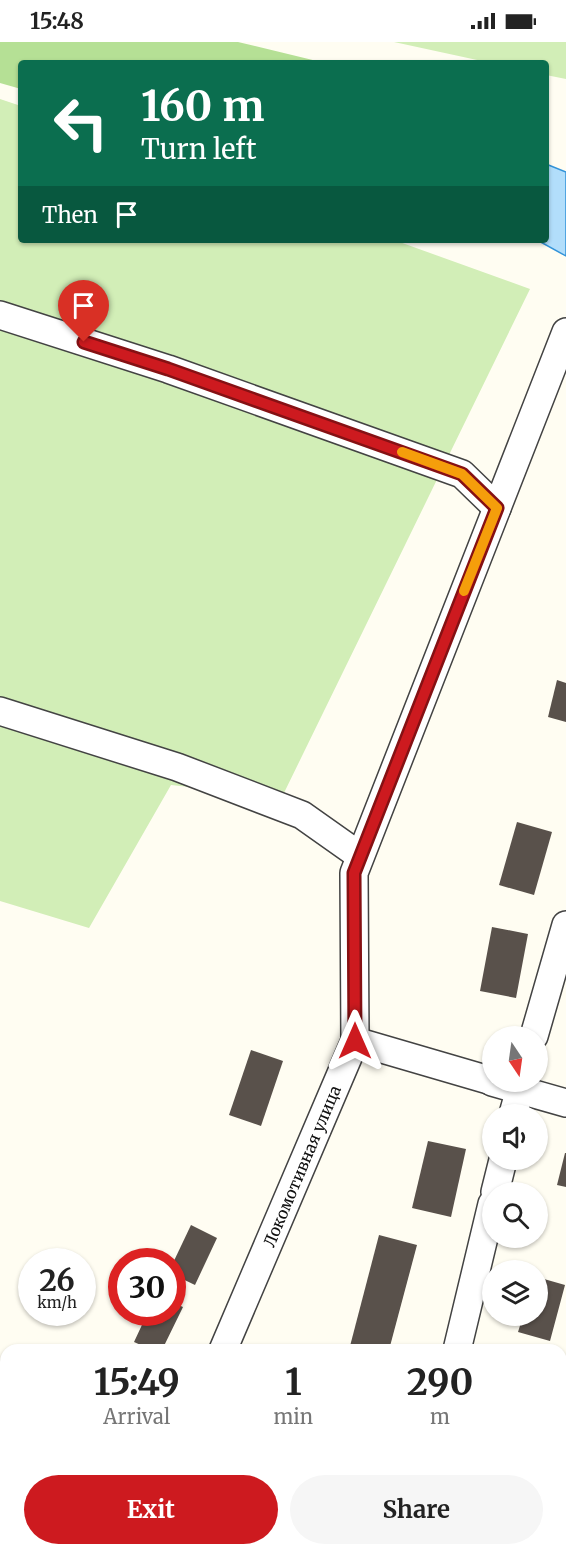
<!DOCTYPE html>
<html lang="en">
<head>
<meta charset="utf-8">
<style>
	:root { --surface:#fff; --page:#f6f6f6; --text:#222; --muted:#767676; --accent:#cd1a1f }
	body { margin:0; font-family:Merriweather,serif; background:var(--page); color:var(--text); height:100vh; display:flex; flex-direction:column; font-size:22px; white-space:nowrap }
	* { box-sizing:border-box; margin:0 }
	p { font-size:20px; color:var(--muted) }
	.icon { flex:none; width:33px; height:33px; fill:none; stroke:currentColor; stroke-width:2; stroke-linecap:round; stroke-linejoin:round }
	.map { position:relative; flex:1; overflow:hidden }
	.sheet { position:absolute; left:0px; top:1302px; width:567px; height:212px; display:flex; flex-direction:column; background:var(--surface); border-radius:18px 18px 0 0; box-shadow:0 2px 4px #0004 }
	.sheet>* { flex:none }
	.banner { position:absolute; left:18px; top:18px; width:531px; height:183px; border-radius:6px; box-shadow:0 2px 4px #0004; background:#0b6e4f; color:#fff; overflow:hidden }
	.needle { width:39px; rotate:167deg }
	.buttons { position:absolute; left:482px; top:984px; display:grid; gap:12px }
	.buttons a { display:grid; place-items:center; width:66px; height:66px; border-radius:50%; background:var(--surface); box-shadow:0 2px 4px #0004; font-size:30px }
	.speed { position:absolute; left:18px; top:1206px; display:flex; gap:12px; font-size:30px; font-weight:700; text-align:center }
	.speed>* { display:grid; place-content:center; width:78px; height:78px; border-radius:50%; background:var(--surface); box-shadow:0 2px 4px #0004; line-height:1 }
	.speed small { font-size:15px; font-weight:400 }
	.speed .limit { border:9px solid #d22; background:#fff; color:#111 }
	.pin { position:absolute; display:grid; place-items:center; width:51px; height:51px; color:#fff; margin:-62px -26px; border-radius:50% 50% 50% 0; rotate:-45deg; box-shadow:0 0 6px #0007 }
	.pin .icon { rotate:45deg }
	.me { position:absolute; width:66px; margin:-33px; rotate:0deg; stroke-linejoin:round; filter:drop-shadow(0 0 4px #0008) }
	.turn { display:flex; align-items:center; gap:21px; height:126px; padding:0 24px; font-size:27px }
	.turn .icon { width:78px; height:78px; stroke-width:2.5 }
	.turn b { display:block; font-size:42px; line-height:51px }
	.then { display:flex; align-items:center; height:57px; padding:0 24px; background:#0003; gap:12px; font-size:22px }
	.eta { display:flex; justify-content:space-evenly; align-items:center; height:102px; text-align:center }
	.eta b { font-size:36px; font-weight:700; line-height:42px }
	.button { display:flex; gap:12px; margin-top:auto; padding:12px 24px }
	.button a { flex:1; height:69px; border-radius:36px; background:var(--accent); color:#fff; font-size:24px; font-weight:700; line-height:69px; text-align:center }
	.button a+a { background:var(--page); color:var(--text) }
	.status { display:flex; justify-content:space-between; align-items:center; height:42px; padding:0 30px; background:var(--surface); direction:ltr }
	.status svg { height:16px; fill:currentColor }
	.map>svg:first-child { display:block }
	.green { fill:#d2eeb7 }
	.forest { fill:#b5e095 }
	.water { fill:#b2defb; stroke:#3293d9; stroke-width:1.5 }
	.building { fill:#59514b }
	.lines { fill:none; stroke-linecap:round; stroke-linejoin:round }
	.minor-casing { stroke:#434343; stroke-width:30 }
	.minor { stroke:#fff; stroke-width:27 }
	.route-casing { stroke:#851114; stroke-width:15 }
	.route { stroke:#cd1a1f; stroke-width:10 }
	.slow { stroke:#f59e0b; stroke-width:10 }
	.labels { text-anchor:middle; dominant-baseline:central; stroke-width:6; stroke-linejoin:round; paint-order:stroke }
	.street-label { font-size:16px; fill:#101010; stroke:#fff }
</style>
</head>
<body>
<div class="status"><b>15:48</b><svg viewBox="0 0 49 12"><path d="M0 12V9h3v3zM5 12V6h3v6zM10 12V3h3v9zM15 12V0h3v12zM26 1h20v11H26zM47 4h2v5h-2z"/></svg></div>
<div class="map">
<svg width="566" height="1513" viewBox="0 0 566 1513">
	<rect width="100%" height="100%" fill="#fffdf2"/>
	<g class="green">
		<path d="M394,0H566V37L546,33V21H491Z"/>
		<path d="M0,57L21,64V198H394L530,247L282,755L171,743L89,886L0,859Z"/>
	</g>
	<path class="forest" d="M0,0H238L325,21H21V47L0,41Z"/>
	<path class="water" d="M546,122L566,130V214L537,198H546Z"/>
	<g class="building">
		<path d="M557,638L566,641V680L548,675Z"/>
		<path d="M517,780L552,790L534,853L499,843Z"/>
		<path d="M492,885L528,892L516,956L480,949Z"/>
		<path d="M251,1008L283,1019L261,1084L229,1073Z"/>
		<path d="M428,1099L466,1107L451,1175L412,1166Z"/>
		<path d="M565,1111H566V1145L557,1143Z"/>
		<path d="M191,1183L217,1196L195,1243L172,1232V1223Z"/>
		<path d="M379,1193L417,1203L389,1308H349Z"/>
		<path d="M537,1235L565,1243L550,1299L518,1290L523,1274H537Z"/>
		<path d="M172,1260L183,1265L162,1308H152L134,1300L148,1270H172Z"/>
		<path d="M44,1508H89L87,1513H42Z"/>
		<path d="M190,1508H193L206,1513H187Z"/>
		<path d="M339,1508H376L374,1513H337Z"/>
		<path d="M457,1508H460L475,1513H455Z"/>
	</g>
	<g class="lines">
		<g class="minor-casing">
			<g id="minor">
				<path d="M0,273L168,327L462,432L497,466"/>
				<path d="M0,669L177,725L302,773L360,814"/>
				<path d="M534,994L566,883"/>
				<path d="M355,999L492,1039"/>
				<path d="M492,1040L566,1061"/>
				<path d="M513,1072L522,1040"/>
				<path d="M495,1150L503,1118"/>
				<path d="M223,1308L355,999L354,831L566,290"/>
				<path d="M457,1308L492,1162"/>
				<path d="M138,1513L140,1508"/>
				<path d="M408,1513L410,1508"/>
			</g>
		</g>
		<use href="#minor" class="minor"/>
	</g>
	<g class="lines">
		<g class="route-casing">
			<path id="route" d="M84,300L168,327L462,432L497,466L354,831L355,999"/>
		</g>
		<use href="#route" class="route"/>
		<path class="slow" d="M402,410L462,432L497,466L464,549"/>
	</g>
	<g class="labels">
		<g class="street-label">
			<text transform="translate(302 1124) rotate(-67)">Локомотивная улица</text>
		</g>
	</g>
</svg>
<div class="buttons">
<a><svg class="needle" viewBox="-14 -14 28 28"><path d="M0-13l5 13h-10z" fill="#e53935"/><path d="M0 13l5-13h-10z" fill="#767676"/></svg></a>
<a><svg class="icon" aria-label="sound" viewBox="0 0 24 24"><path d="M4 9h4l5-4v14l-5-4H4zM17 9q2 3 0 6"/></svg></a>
<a><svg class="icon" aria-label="search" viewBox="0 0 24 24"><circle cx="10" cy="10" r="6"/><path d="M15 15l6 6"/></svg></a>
<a><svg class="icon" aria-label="layers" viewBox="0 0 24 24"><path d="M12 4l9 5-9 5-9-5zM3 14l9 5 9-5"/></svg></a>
</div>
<div class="speed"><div>26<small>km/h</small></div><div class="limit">30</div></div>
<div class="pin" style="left:84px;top:300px;background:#d93025"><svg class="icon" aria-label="arrive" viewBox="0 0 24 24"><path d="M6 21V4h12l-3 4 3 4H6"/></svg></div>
<svg class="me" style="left:355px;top:999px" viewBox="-20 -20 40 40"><path d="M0-17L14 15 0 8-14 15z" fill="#cd1a1f" stroke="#fff" stroke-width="4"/></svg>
<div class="banner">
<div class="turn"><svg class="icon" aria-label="left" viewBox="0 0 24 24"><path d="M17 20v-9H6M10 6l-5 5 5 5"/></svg><div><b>160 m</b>Turn left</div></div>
<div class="then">Then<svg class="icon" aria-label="arrive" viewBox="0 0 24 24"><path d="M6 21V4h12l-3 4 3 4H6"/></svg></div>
</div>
<section class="sheet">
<div class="eta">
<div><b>15:49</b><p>Arrival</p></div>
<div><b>1</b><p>min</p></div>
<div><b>290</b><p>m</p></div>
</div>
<div class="button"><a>Exit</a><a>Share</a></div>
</section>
</div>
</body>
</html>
